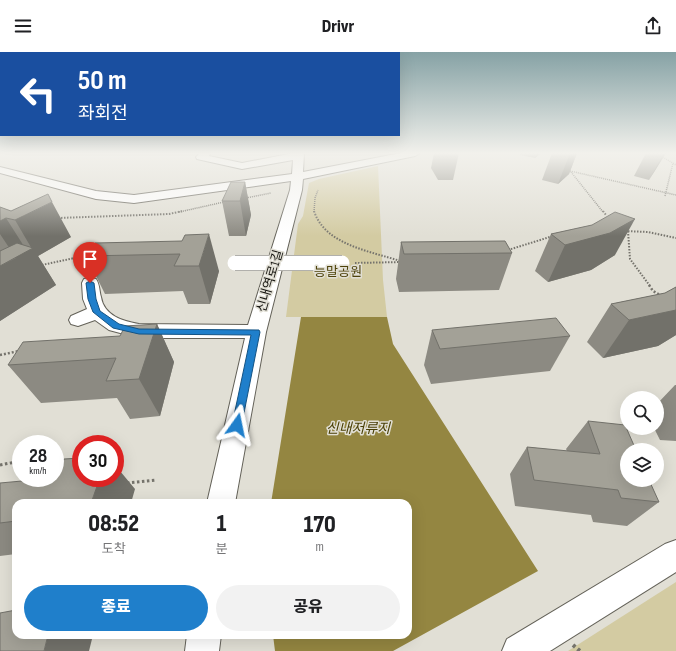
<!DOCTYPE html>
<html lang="ko">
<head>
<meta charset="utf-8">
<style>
	:root { --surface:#fff; --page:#f2f2f2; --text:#202124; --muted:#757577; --accent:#1f7fcb }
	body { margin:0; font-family:"Sofia Sans Condensed","Noto Sans KR",sans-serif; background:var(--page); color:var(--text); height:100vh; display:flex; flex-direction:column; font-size:15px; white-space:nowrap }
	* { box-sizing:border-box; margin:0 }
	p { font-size:13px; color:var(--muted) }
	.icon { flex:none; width:22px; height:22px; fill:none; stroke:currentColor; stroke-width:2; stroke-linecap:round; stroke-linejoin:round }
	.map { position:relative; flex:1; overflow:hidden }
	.sheet { position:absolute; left:12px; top:447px; width:400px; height:140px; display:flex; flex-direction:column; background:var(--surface); border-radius:12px; box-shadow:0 4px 16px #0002 }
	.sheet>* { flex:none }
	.guide { position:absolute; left:0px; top:0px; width:400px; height:84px; box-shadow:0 4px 16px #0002; background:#1a4fa0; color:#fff; overflow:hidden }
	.tools { position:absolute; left:620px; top:339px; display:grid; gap:8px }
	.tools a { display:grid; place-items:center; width:44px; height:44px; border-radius:50%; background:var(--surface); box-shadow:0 4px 16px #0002; font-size:20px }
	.speed { position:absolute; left:12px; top:383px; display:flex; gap:8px; font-size:20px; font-weight:700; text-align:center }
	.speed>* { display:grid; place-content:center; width:52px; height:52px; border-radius:50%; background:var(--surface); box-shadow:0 4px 16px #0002; line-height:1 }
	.speed small { font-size:10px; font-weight:400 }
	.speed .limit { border:6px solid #d22; background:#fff; color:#111 }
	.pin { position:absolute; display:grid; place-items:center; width:34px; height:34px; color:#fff; margin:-41px -17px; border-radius:50% 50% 50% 0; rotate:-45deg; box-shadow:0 0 4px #0007 }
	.pin .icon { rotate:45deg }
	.me { position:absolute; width:44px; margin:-22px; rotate:12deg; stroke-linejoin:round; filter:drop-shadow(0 0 3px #0008) }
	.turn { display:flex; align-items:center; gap:14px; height:84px; padding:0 12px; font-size:18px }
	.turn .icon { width:52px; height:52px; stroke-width:2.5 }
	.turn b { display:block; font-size:28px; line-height:34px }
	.eta { display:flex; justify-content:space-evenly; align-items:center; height:68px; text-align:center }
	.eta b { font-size:24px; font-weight:800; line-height:28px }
	.action { display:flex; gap:8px; margin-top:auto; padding:8px 12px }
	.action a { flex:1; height:46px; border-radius:24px; background:var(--accent); color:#fff; font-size:16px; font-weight:800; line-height:46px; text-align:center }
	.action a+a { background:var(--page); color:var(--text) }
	header { display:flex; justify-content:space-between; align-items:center; height:52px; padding:0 12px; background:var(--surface); font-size:18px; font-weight:800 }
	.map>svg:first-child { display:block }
	.green { fill:#d3cba2 }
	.water { fill:#948641 }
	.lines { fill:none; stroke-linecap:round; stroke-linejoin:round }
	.minor-casing { stroke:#636158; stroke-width:2 }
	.path-far4 { stroke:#75736c; stroke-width:1.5; stroke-dasharray:1 1; stroke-linecap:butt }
	.path-far3 { stroke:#75736c; stroke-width:2; stroke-dasharray:1.5 1.5; stroke-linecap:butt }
	.path-far2 { stroke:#75736c; stroke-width:2.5; stroke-dasharray:2 2; stroke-linecap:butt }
	.path-far1 { stroke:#75736c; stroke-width:3; stroke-dasharray:2.5 2.5; stroke-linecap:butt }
	.path { stroke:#75736c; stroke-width:4; stroke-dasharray:3 3; stroke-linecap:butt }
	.minor { fill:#fff; fill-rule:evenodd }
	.minor-bridge-casing { stroke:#636158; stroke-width:16; stroke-linecap:butt }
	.minor-bridge { stroke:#fff; stroke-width:15 }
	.wall { fill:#8c8a82 }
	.shaded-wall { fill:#72716a }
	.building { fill:#a3a197; stroke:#72716a }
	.route { fill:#1f7fcb; stroke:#145384 }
	.labels { text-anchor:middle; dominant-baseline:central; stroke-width:3; stroke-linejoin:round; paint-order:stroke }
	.park-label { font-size:13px; fill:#4e430b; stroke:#e1dfd5 }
	.street-label { font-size:13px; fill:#181713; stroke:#e1dfd5 }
	.water-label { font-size:14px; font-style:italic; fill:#483e04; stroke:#e1dfd5 }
</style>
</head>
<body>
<header><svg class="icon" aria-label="menu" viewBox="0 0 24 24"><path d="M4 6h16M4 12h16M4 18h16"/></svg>Drivr<svg class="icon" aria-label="share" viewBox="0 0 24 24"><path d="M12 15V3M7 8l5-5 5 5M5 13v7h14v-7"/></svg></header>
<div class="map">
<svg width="676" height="599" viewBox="0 0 676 599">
	<rect width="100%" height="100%" fill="#e1dfd5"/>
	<g class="green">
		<path d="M378,114L383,228L387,265H286L298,172L303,164L309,131L319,127Z"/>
		<path d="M676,530V599H568Z"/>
	</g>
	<path class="water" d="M301,265H387L393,292L538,519L393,599H275L273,583H408V451H271Z"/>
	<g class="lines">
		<g class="minor-casing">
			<g id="minor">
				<path d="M200,101H211L209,104L242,111L294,101H304L303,120L401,101H420L415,104L303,127L302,138L266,280L235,451H207L245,286H139L109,278L95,268L78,274L71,272L69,268L71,264L87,257L83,247L82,231L84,227L90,226L96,227C100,233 99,239 101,245C104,264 123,269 139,272L248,273L290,138L291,129L134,151L96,147L0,121V115L96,139L134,143L292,122L293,108L242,117L197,107L196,105Z"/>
				<path d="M676,488V520L550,599H502L507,587L665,492Z"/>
				<path d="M187,583H221L219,599H185Z"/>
			</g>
		</g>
		<g class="path-far4">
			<path d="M661,104L676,113"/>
			<path d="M570,119L676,143"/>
			<path d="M571,120L603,160"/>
			<path d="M665,144L673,111"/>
			<path d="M246,146L271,141"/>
			<path d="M179,160L224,150"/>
			<path d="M314,160L315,146L318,138"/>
		</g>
		<g class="path-far3">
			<path d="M314,159C325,193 370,199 400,209"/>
			<path d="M603,159L606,163"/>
			<path d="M58,166L169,162L183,159"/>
			<path d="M625,179L648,180L676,186"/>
			<path d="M628,179L630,207L650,234"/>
			<path d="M508,198L553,184"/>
			<path d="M355,211L402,210"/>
			<path d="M42,213L79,205H88"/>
		</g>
		<g class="path-far2">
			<path d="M649,233L653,239L660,243"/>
			<path d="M0,303L19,299"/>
		</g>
		<g class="path-far1">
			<path d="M0,413L21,409"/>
			<path d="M127,431L156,428"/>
		</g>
		<path class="path" d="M573,593L580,599"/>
		<use href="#minor" class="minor"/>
		<g class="minor-bridge-casing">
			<path id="minor-bridge" d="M235,211H342"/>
		</g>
		<use href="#minor-bridge" class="minor-bridge"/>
	</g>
	<g class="wall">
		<path d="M434,101H459L453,128H438L431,116Z"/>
		<path d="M520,101H541L535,106L520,103Z"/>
		<path d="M552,101H577L569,122L558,132L542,128Z"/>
		<path d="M646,101H666L649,128L634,124Z"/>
		<path d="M245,130L251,163L246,184H229L222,149Z"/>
		<path d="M0,155L71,185L38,204L56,233L0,269Z"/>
		<path d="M592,173L615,203L591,218L548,230L535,219L551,182Z"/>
		<path d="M182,189L219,219L210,252H188L183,239L105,242L86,204Z"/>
		<path d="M401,190L512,201L499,238L399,240L396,227Z"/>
		<path d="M676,235V283L658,294L603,306L587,290L611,252L665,241Z"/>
		<path d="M157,272L174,310L160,364L130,367L117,346L41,351L8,313L120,284Z"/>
		<path d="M432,278L570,284L550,319L431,332L424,313Z"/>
		<path d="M675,333H676V389L660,388L654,376H657V352Z"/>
		<path d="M588,369L659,450L627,474L593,470L591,463L515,454L510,422L527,395L567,399L566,397Z"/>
		<path d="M0,431L135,437L16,451V502L0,504Z"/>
	</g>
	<g class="shaded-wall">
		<path d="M537,101H541L535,106Z"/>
		<path d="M570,101H577L569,122L558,132Z"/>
		<path d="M664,101H666L649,128Z"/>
		<path d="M245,130L251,163L246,184L240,149Z"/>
		<path d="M52,150L71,185L38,204L56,233L0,269V214L16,206L0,182V169L6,166L27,199L32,197L15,168Z"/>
		<path d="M635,167L615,203L591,218L548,230L565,193Z"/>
		<path d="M209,182L219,219L210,252L199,214Z"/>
		<path d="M676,258V283L658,294L603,306L629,268Z"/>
		<path d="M157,272L174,310L160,364L139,327Z"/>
		<path d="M115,413L135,437L131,451H91L100,426H115Z"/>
		<path d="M48,583H93L89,599H44Z"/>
	</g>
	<g class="building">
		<path d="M231,130H245L240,149H222Z"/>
		<path d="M48,142L52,150L15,168L6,166L0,169V155L11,159Z"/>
		<path d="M615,160L635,167L610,181L565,193L551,182L592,173Z"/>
		<path d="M209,182L199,214H174L180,202L86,204L95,191L182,189L185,183Z"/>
		<path d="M505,189L512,201L404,202L401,190Z"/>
		<path d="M17,191L33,196L0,214V199Z"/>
		<path d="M676,235V258L629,268L611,252L665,241Z"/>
		<path d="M556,266L570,284L440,297L432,278Z"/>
		<path d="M157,272L139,327L106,329L116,306L8,313L23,290L120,284L125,274Z"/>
		<path d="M588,369L625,373L636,398H627V428H649L659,450L621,446L618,438L534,428L527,395L600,402Z"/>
		<path d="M81,406V426H100L91,451H16V469L0,471V431L55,426H56L64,407Z"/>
		<path d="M16,558V583H48L44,599H0V561Z"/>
	</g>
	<linearGradient id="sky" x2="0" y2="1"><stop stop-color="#86a2a5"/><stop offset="0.55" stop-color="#f2f1ec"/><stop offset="1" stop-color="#f2f1ec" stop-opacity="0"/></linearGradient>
	<rect width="676" height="184" fill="url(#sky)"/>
	<path class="route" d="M90,229L94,231L96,247L100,259L119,272L139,277L259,278L260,280L241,376H233L232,373L251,283L139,282L113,276L93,260L88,247L86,231Z"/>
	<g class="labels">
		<g class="park-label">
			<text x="338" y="220">능말공원</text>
		</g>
		<g class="street-label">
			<text transform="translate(270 229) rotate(-74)">신내역로1길</text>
		</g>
		<g class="water-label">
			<text x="358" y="376">신내저류지</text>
		</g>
	</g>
</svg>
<div class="tools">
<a><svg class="icon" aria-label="search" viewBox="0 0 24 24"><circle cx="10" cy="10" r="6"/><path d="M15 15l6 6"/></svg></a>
<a><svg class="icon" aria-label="layers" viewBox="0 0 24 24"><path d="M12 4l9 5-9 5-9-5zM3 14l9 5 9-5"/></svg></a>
</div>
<div class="speed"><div>28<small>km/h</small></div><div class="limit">30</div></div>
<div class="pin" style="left:90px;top:231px;background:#d93025"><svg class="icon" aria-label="arrive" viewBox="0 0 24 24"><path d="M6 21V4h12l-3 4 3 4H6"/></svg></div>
<svg class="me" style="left:237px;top:373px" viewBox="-20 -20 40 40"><path d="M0-17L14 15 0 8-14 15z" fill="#1f7fcb" stroke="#fff" stroke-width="4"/></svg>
<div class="guide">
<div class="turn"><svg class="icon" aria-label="left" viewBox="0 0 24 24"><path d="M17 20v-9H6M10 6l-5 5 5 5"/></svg><div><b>50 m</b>좌회전</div></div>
</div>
<section class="sheet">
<div class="eta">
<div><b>08:52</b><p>도착</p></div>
<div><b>1</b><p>분</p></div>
<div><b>170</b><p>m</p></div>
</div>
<div class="action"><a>종료</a><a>공유</a></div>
</section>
</div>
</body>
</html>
